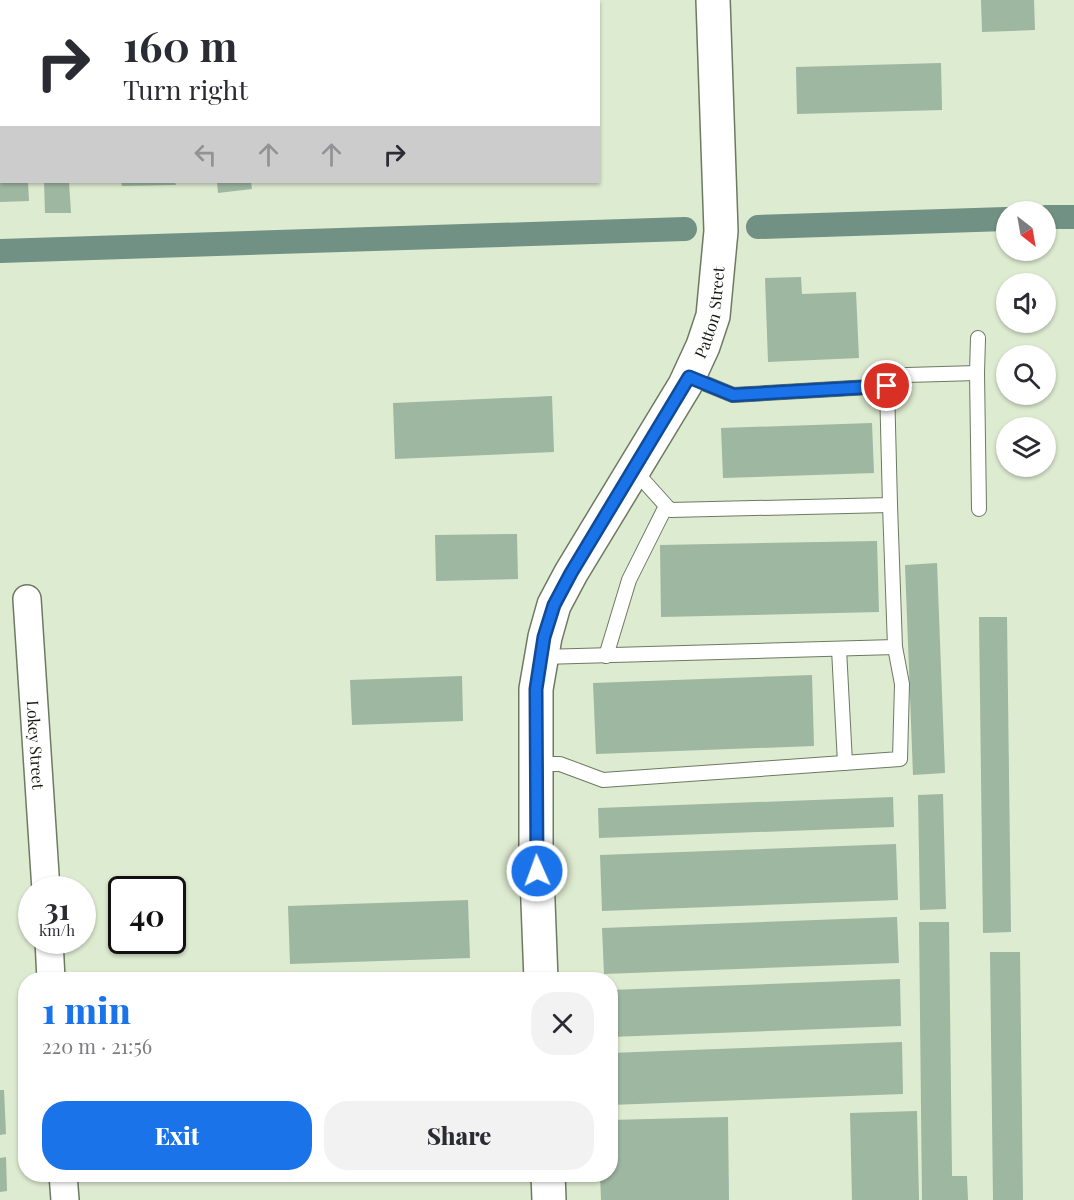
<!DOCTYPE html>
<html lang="en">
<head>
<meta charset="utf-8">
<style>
	:root { --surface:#fff; --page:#f2f2f3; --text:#2b2b33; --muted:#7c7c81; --accent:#1a73e8 }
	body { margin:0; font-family:"Playfair Display",serif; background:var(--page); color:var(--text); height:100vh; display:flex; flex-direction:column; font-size:22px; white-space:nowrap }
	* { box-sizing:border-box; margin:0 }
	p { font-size:20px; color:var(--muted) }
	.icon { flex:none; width:33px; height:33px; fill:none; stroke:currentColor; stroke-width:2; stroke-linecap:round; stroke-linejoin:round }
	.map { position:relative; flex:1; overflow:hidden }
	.panel { position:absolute; left:18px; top:972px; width:600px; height:210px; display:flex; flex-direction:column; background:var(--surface); border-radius:24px; box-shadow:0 2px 4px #0004 }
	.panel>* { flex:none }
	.hud { position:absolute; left:0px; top:0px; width:600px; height:183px; box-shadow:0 2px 4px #0004; background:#fff; color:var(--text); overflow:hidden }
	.needle { width:39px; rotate:149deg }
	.buttons { position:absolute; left:996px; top:201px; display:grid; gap:12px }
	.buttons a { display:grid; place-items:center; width:60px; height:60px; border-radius:50%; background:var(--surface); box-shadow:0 2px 4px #0004; font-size:30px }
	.speed { position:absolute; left:18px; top:876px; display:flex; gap:12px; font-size:30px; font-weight:700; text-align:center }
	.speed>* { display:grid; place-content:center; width:78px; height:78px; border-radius:50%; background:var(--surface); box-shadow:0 2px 4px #0004; line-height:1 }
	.speed small { font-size:15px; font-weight:400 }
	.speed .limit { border:3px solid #111; border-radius:9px; background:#fff; color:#111 }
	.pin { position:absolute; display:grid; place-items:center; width:51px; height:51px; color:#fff; margin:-26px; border:3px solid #fff; border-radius:50%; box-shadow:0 2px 6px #0007 }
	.me { position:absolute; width:66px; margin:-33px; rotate:358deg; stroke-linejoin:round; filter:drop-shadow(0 0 4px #0008) }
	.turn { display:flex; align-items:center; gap:21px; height:126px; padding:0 24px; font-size:27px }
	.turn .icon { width:78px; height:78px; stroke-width:2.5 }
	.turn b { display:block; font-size:42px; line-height:51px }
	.lanes { display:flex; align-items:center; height:57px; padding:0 24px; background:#0003; justify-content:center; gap:30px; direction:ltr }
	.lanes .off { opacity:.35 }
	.round { display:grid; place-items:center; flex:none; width:63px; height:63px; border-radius:24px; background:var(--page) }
	.summary { display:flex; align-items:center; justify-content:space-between; height:102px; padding:0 24px }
	h1 { font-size:36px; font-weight:800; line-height:45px; color:var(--accent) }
	.cta { display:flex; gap:12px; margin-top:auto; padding:12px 24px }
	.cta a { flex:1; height:69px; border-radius:24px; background:var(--accent); color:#fff; font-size:24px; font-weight:800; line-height:69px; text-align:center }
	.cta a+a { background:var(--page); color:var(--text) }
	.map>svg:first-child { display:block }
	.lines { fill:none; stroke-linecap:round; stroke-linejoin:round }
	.canal { stroke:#709184; stroke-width:24 }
	.building { fill:#9db7a1 }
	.service-casing { stroke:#6d7a62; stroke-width:16 }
	.minor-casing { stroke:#6d7a62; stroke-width:30 }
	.tertiary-casing { stroke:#6d7a62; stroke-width:36 }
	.service { stroke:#fff; stroke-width:14 }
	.minor { stroke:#fff; stroke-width:27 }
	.tertiary { stroke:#fff; stroke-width:33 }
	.route-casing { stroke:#114b97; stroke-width:15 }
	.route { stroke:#1a73e8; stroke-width:10 }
	.labels { text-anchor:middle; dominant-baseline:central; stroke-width:4.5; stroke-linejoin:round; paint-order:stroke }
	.street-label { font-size:16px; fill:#151a11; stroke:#eaf8dd }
</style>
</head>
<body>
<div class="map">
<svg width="1074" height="1200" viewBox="0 0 1074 1200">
	<rect width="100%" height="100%" fill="#ddebd0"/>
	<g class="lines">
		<g class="canal">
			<path d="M1046,217H1074"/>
			<path d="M758,227L1006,219"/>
			<path d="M0,251L685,229"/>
		</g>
	</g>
	<g class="building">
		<path d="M981,0H1034L1035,30L982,32Z"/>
		<path d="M941,63L942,110L797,114L796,67Z"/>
		<path d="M0,182H28L29,201L0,202Z"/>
		<path d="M44,182H69L71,213H45Z"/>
		<path d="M121,182H175L176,185L122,186Z"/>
		<path d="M217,182H251L252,189L218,193Z"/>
		<path d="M801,277L802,294L856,292L859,358L768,362L765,278Z"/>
		<path d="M552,396L554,452L395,459L393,403Z"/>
		<path d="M872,423L874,473L723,478L721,428Z"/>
		<path d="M517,534L518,579L436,581L435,535Z"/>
		<path d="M877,541L879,612L661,617L660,545Z"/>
		<path d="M937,563L945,773L913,775L905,565Z"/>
		<path d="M979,617H1007L1011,932L983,933Z"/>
		<path d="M812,675L814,746L596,754L593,683Z"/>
		<path d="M462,676L463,721L352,725L350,680Z"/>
		<path d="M943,794L946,909L920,910L918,795Z"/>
		<path d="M893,797L894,827L599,838L598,808Z"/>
		<path d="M896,844L898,900L602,911L600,855Z"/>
		<path d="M468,900L470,958L290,964L288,906Z"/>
		<path d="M897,917L899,963L604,974L602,928Z"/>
		<path d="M919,922H949L952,1176H967L968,1200H922Z"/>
		<path d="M990,952H1020L1023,1200H993Z"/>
		<path d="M900,979L901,1026L610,1037V990Z"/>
		<path d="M902,1042L903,1094L610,1105V1053Z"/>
		<path d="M0,1090H4L6,1134L0,1135Z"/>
		<path d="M917,1111L919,1200H852L850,1113Z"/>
		<path d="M728,1117L729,1200H601L600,1174H610V1120Z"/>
		<path d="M6,1157L7,1191L0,1192V1158Z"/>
	</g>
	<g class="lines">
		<g class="service-casing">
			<g id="service">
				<path d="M977,373L978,338"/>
				<path d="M887,386L907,375L977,373L979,509"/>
				<path d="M634,470L670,510L890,505L887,386L733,395L689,377"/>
				<path d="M839,649L845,763"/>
				<path d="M606,656L629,580L666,506"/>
				<path d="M542,657L895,647L890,505"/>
				<path d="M536,764H560L603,780L900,759L902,684L895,647"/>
			</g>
		</g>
		<g class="minor-casing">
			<g id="minor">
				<path d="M236,0V2"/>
				<path d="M0,73H2"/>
				<path id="s1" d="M27,599L46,890"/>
				<path d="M49,940L51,980"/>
				<path d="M63,1174L65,1200"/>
			</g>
		</g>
		<g class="tertiary-casing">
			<g id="tertiary">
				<path id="s2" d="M541,980L536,850V689L545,637L554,605L571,573L685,385L703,346L713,316L721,231L713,0"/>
				<path d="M548,1174L549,1200"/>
			</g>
		</g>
		<use href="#service" class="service"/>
		<use href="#minor" class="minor"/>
		<use href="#tertiary" class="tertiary"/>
	</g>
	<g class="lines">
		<g class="route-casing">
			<path id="route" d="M537,871L536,689L544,637L554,605L571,573L689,377L733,395L887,386"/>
		</g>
		<use href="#route" class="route"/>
	</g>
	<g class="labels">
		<g class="street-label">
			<text stroke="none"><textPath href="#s2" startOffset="711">Patton Street</textPath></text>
			<text stroke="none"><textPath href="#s1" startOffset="146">Lokey Street</textPath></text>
		</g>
	</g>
</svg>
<div class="buttons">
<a><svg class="needle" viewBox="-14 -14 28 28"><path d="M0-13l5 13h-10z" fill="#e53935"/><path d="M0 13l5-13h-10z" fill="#7c7c81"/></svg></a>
<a><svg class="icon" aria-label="sound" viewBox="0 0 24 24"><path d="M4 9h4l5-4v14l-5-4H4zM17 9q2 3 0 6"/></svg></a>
<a><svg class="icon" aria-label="search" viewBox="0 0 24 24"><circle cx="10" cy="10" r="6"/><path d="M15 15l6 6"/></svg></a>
<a><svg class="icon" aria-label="layers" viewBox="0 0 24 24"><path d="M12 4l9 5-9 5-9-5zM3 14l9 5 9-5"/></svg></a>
</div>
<div class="speed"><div>31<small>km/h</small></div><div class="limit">40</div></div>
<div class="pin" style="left:887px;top:386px;background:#d93025"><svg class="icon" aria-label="arrive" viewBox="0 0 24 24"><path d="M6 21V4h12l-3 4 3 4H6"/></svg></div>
<svg class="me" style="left:537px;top:871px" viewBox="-20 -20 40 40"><circle r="17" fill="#1a73e8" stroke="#fff" stroke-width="3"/><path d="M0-11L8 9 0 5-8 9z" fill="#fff"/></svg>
<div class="hud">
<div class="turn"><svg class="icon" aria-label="right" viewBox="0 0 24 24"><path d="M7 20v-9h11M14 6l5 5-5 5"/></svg><div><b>160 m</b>Turn right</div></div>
<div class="lanes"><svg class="icon off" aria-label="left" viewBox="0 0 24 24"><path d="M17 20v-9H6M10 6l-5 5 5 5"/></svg><svg class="icon off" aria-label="ahead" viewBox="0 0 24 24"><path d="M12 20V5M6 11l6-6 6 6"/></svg><svg class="icon off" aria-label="ahead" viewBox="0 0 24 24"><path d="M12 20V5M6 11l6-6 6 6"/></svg><svg class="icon" aria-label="right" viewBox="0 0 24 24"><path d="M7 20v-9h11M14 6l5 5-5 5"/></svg></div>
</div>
<section class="panel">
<div class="summary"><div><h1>1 min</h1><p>220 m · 21:56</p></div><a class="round"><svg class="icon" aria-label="close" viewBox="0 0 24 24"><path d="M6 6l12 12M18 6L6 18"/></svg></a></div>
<div class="cta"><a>Exit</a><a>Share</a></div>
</section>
</div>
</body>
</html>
